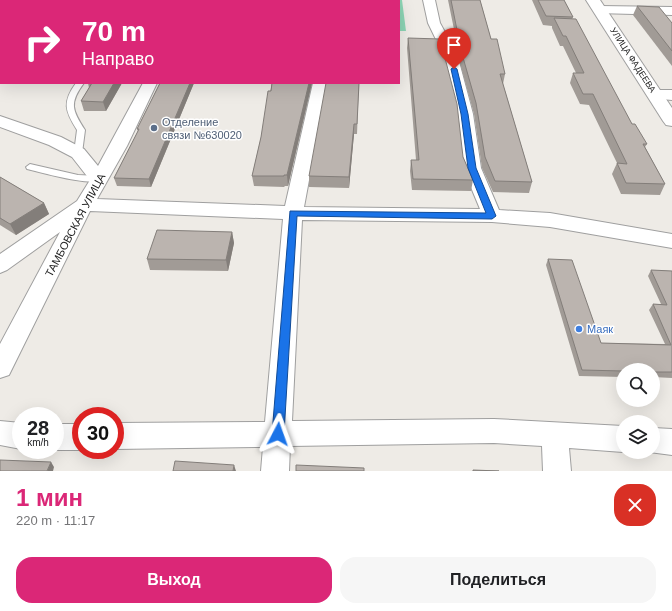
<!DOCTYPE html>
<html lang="ru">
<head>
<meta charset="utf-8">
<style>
	:root { --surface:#fff; --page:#f6f6f6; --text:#202124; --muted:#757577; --accent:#db2777 }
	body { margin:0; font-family:Helvetica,sans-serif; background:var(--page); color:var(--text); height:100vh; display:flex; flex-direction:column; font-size:15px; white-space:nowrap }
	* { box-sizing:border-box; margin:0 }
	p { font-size:13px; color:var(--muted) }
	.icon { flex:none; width:22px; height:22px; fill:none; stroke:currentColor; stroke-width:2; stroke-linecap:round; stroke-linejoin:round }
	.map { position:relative; height:471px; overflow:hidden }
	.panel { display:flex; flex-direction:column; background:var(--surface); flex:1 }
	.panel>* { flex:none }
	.banner { position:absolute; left:0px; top:0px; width:400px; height:84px; box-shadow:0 4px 16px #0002; background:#db2777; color:#fff; overflow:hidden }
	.controls { position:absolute; left:616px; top:363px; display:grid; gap:8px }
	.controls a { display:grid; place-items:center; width:44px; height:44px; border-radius:50%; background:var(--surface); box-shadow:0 4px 16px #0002; font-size:20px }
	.speed { position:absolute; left:12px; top:407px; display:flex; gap:8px; font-size:20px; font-weight:700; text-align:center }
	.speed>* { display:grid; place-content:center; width:52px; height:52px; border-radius:50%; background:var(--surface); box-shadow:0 4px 16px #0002; line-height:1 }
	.speed small { font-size:10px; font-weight:400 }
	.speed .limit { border:6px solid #d22; background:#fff; color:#111 }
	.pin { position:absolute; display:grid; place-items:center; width:34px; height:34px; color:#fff; margin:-41px -17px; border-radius:50% 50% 50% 0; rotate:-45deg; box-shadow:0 0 4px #0007 }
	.pin .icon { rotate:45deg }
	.me { position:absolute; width:44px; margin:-22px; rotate:4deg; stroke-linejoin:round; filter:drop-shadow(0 0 3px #0008) }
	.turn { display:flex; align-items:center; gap:14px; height:84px; padding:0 16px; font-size:18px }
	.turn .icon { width:52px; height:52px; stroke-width:2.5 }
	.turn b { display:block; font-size:28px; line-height:34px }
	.round { display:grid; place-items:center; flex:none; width:42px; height:42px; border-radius:16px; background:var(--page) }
	.overview { display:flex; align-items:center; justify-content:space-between; height:68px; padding:0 16px }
	h1 { font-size:24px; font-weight:700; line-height:30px; color:var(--accent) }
	.action { display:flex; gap:8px; margin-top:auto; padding:8px 16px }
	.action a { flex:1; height:46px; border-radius:16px; background:var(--accent); color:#fff; font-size:16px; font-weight:700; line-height:46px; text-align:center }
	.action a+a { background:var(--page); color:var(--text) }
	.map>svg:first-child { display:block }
	.pitch { fill:#8cd4b4 }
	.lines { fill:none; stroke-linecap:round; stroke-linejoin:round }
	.service-casing { stroke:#9f9f9f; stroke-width:2 }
	.minor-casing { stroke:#9f9f9f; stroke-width:2 }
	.tertiary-casing { stroke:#9f9f9f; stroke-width:2 }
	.service { fill:#fff; fill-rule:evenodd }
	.minor { fill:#fff; fill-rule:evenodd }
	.tertiary { fill:#fff; fill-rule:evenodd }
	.wall { fill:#a19b96 }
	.shaded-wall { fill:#837e7a }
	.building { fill:#bbb4af; stroke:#837e7a }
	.route { fill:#1a73e8; stroke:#114b97 }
	.service-dot { fill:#5c6f8a; stroke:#fff; stroke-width:1.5 }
	.shop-dot { fill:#3f7fe0; stroke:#fff; stroke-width:1.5 }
	.labels { text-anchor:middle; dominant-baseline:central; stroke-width:3; stroke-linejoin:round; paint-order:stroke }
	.far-street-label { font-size:9px; fill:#1e1e1e; stroke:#fff }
	.service-label { font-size:11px; fill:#4e5e75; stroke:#fff; text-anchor:start }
	.street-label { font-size:11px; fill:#1e1e1e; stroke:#fff }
	.shop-label { font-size:11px; fill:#366cbe; stroke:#fff; text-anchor:start }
</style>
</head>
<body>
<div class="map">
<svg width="672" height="471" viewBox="0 0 672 471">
	<rect width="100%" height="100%" fill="#eeebe6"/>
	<path class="pitch" d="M354,0H402L406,31H399V1Z"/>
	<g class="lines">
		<g class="service-casing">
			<g id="service">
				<rect x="128" y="0" width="6" height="1"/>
				<path d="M76,83H84C69,103 72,110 85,130L82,153L78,156L74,153L77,130C65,111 62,102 76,83Z"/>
				<path d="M30,164L78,175L99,176L104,179C95,188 40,172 27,169L26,167Z"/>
			</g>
		</g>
		<g class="minor-casing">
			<g id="minor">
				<rect x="184" y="0" width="12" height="1"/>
				<rect x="324" y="0" width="12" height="1"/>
				<path d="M423,0H435L440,23L457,54L473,114L481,168L499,210L550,213L672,234V248L550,227L492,222L302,220L292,421L494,419L623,426V452L569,448L571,471H543L542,446L494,443L290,446L289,471H261L263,447L115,449V423L265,422L283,219L90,211L9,375L0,378V344L60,232L7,270L0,273V254L77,201L90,180L72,157L49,145L0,127V116L61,137L84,149L98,166L143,83H157L127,146L97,199L285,206L313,83H327L304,207L480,209L463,168L457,114L443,54L428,23Z"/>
				<path d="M600,6L672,7V15L596,13L594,10Z"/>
				<path d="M655,90H672V100L650,98L647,95L650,92Z"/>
				<path d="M0,421L21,423V449L0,445Z"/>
				<rect x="55" y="424" width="26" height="26"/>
				<path d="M653,428L672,429V455L649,452H653Z"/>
			</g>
		</g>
		<g class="tertiary-casing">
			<path id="tertiary" d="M586,0H600L672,108V126L666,125L663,121Z"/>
		</g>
		<use href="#service" class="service"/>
		<use href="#minor" class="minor"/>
		<use href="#tertiary" class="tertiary"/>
	</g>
	<g class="wall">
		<path d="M448,0H480L491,39L505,74L503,84L532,182L529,193L493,192L482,168L474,114L456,49L457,44Z"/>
		<path d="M532,0H564L573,17L572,19L632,124L647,144L645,147L665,184L660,195L621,194L612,174L617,163L589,105L580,104L570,83L573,73H576L563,46H560L552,28V26L543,25Z"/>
		<path d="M637,6L672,23V66L633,15Z"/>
		<path d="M408,38L463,157L473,180L471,191L412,190L410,171L411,160H416L407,48Z"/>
		<path d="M88,83H122L106,111H84L81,101L89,88Z"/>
		<path d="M160,83H194L151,187L117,186L114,178L138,131L137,129Z"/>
		<path d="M272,83H312L288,186H285L284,187L254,186L252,176L261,137Z"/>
		<path d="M359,83L357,134H354L349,188L309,187V176Z"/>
		<path d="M0,177L44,203L49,214L16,235L0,225Z"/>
		<path d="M232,232L234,243L228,271L150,270L147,259Z"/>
		<path d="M548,259L601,343L665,344L649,310L653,304H661L648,276L651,270L672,271V378L653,377V370H623V377L579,376L546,265Z"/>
	</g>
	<g class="shaded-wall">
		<path d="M0,0H17L16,1H1V14L0,15Z"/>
		<path d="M114,83H122L106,111L103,102Z"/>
		<path d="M190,83H194L151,187L149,179Z"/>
		<path d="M309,83H312L288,186L287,175Z"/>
		<path d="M354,124V134L349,188V177Z"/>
		<path d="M44,203L49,214L16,235L10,224Z"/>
		<path d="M232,232L234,243L228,271L226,260Z"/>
		<path d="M51,462L54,467L53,471H47Z"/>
		<path d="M234,465L236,471H233Z"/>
	</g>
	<g class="building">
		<path d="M202,0H226L225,1H202Z"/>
		<path d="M284,0H309V1H283Z"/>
		<path d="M451,0H480L491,39H497L505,74H500L532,182L495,181L485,157L476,103L458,40H459Z"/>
		<path d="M538,0H564L573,17L546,16Z"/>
		<path d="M637,6L659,7L672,23V51Z"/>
		<path d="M554,18L576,19L632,124H635L647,144H643L665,184L626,183L617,163L627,164L593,94H583L573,73H584L566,36H563Z"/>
		<path d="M408,38L440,39L457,104L463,157L473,180L413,179L411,160H419Z"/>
		<path d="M92,83H114L103,102L81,101Z"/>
		<path d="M160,83H190L149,179L114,178L139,129H137Z"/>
		<path d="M272,83H309L287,175H284V176H252L261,137L268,91H271Z"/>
		<path d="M326,83H359L357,124H354L349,177L309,176Z"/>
		<path d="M0,177L44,203L10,224L0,218Z"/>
		<path d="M157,230L232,232L226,260L147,259Z"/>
		<path d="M548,259L572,260L601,343L671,345L653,304L667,305L651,270L672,271V372H653V370H623V371L582,370Z"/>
		<path d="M0,460L51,462L47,471H0Z"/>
		<path d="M175,461L234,465L233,471H173Z"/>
		<path d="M296,465L364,468V471H296Z"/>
		<path d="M473,470L499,471H473Z"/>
	</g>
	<path class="route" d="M454,67L457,69L468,114L476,168L496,216L492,219L297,216L284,434L283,438L278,440L274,438L272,434L290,211L486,213L468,168L461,114L451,69Z"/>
	<circle class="service-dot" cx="154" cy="128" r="4"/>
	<circle class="shop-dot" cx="579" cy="329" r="4"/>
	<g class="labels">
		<g class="far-street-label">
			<text transform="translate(633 60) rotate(57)">УЛИЦА ФАДЕЕВА</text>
		</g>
		<g class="service-label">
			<text x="162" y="122">Отделение<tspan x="162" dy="13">связи №630020</tspan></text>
		</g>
		<g class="street-label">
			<text transform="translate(75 225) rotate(-62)">ТАМБОВСКАЯ УЛИЦА</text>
		</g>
		<g class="shop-label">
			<text x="587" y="329">Маяк</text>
		</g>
	</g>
</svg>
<div class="controls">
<a><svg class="icon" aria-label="search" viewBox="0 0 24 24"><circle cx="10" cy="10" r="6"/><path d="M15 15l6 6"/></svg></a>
<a><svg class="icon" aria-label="layers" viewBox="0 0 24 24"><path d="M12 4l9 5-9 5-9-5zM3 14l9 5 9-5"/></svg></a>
</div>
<div class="speed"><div>28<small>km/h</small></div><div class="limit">30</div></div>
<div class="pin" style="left:454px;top:69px;background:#d93025"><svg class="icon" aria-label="arrive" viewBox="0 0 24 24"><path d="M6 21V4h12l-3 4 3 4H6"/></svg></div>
<svg class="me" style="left:278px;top:434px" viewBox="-20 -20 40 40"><path d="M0-17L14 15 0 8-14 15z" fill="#1a73e8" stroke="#fff" stroke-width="4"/></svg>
<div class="banner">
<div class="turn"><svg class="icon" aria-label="right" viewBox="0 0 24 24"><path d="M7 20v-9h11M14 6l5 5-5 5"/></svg><div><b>70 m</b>Направо</div></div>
</div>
</div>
<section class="panel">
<div class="overview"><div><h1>1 мин</h1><p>220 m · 11:17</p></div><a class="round" style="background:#d93025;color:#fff"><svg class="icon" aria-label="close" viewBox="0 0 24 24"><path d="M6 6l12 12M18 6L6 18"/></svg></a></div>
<div class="action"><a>Выход</a><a>Поделиться</a></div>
</section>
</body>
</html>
